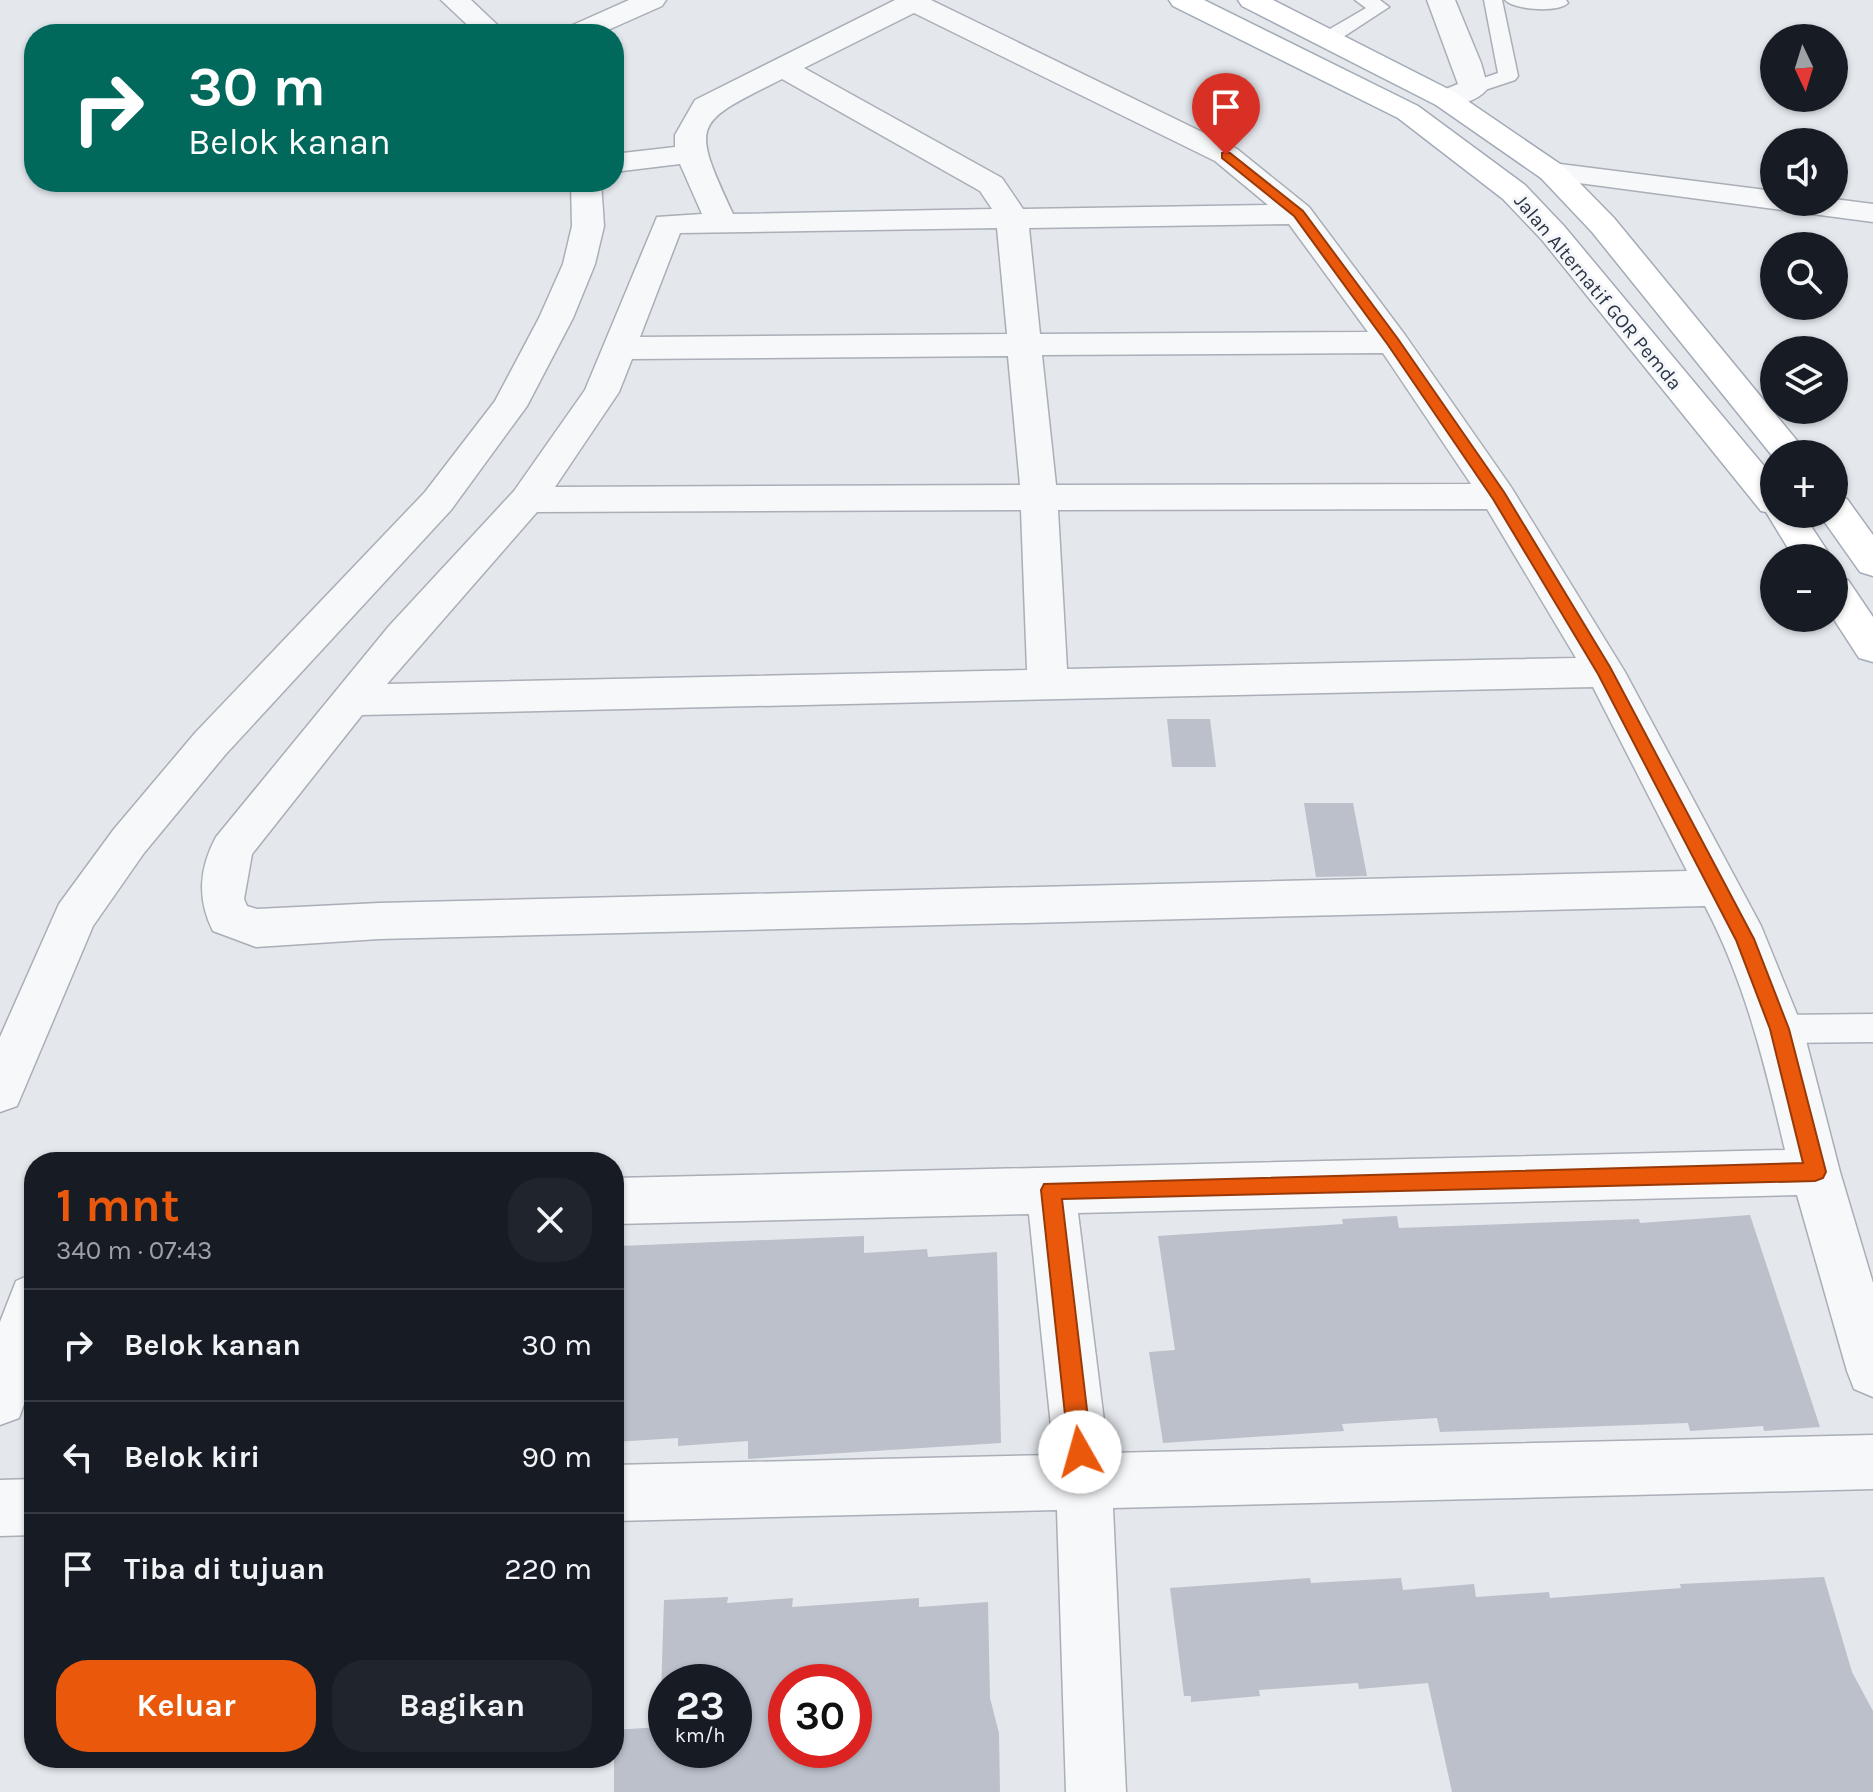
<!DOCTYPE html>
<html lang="id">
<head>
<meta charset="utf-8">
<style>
	:root { --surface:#171b24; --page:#20242c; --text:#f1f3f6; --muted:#9ea1a6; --line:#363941; --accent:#ea580c }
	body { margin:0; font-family:Karla,sans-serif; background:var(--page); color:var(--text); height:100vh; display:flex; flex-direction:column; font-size:30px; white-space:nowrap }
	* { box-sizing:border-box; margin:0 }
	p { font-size:26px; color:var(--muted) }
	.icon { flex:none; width:44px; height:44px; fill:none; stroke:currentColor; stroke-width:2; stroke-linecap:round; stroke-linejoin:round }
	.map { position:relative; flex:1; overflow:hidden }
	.drawer { position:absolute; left:24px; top:1152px; width:600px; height:616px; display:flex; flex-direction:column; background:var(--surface); border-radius:32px; box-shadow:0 2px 6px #0004 }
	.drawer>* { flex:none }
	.top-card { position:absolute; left:24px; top:24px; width:600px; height:168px; border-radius:32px; box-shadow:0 2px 6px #0004; background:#00695c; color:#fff; overflow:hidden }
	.needle { width:52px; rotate:176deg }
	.buttons { position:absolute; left:1760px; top:24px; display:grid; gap:16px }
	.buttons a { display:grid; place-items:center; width:88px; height:88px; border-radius:50%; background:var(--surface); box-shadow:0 2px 6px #0004; font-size:40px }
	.speed { position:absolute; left:648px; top:1664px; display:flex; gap:16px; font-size:40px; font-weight:700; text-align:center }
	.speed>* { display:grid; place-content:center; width:104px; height:104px; border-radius:50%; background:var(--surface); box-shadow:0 2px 6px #0004; line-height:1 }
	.speed small { font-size:20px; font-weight:400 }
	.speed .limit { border:12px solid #d22; background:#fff; color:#111 }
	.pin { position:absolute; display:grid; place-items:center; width:68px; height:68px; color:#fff; margin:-82px -34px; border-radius:50% 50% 50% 0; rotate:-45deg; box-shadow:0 0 8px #0007 }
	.pin .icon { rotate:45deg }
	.me { position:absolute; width:88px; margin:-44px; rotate:353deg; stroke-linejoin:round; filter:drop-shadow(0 0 6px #0008) }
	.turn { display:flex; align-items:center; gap:28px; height:168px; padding:0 32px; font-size:36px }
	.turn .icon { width:104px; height:104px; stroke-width:2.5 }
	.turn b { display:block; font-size:56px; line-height:68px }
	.round { display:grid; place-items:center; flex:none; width:84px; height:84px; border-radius:32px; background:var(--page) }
	.headline { display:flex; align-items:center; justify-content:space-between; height:136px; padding:0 32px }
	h1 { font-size:48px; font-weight:700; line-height:60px; color:var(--accent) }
	.cta { display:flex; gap:16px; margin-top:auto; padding:16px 32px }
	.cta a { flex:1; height:92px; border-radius:32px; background:var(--accent); color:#fff; font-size:32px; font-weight:700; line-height:92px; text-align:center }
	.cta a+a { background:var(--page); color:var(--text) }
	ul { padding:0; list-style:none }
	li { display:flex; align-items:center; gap:24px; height:112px; padding:0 32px; border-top:2px solid var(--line) }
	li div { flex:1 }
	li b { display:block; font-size:30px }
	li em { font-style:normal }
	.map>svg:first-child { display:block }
	.building { fill:#bbc0ca; fill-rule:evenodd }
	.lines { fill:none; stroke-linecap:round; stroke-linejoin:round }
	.lane-casing { stroke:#a9aeb7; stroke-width:3 }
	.street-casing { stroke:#a9aeb7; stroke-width:3 }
	.primary-casing { stroke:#a3abb8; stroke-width:3 }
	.lane { fill:#f7f8fa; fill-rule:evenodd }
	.street { fill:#f7f8fa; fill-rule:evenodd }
	.primary { fill:#fff; fill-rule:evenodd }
	.route { fill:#ea580c; stroke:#983908; stroke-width:2 }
	.labels { text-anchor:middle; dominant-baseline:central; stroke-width:6; stroke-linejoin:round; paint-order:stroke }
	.far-street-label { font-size:20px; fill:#2b3445; stroke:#f4f6f9 }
</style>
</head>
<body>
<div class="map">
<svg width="1873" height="1792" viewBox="0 0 1873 1792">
	<rect width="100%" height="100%" fill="#e4e7ec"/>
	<g class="building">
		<path d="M1167,719H1210L1216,767H1172Z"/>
		<path d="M1304,803H1353L1367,876L1316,877Z"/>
		<path d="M1750,1215L1820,1427L1764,1431L1763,1426L1690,1431L1688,1423L1440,1432L1437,1418L1342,1424L1344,1431L1163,1443L1149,1352L1175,1350L1158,1236L1343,1224L1342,1219L1397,1216L1399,1228L1639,1219L1640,1223Z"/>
		<path d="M864,1236V1253L927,1249L928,1257L997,1252L1001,1443L748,1459V1441L678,1446V1438L614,1442L619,1246Z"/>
		<path d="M1824,1577L1852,1672L1873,1711V1792H1452L1428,1683L1359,1689L1358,1683L1259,1690L1260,1696L1191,1702V1696H1184L1170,1588L1310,1578L1311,1583L1401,1578L1403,1590L1474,1584L1476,1597L1549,1592L1550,1598L1681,1588L1680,1584Z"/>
		<path d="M728,1597L727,1603L793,1598L792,1607L919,1598V1607L988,1602L990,1698L999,1733L1000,1792H614V1730L660,1727L664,1600ZM666,1682H734V1750H666ZM786,1682H854V1750H786Z"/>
	</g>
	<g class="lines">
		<g class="lane-casing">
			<g id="lane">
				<path d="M1355,0H1380L1389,7L1337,41H1323L1320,37L1323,33L1366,8Z"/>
				<path d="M1484,0H1502L1518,76L1515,80L1473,94L1466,92L1463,88L1466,84L1498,73Z"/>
				<path d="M1505,0H1566L1568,3C1558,13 1515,10 1505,0Z"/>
				<path d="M1873,1014V1042L1780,1043L1769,1039L1764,1029L1769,1019L1780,1015Z"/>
			</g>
		</g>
		<g class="street-casing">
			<g id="street">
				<path d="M441,0H471L507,34H477Z"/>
				<path d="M629,0H666L662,6L599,34H562L566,28Z"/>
				<path d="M895,0H931L1237,149L1309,207L1405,335L1511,487L1625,672L1761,926L1803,1029L1840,1172L1873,1283V1397L1854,1389L1847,1371L1797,1195L1078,1213L1108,1453L1873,1435V1489L1113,1508L1126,1792H1066L1057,1510L614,1521V1465L1054,1455L1029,1214L614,1224V1178L1785,1150C1765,1066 1746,984 1705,906L379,939L256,947L213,931C197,899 199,869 216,837L389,626L514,491L585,390L657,217L702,214L680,164L614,172V154L675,147V135L695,100ZM914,13L1215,161L1268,205L1023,209L1002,178L804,68ZM782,79L980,191L992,209L733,214C690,121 693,124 782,79ZM1289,224L1368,332L1040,334L1029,228ZM997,228L1007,334L640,337L680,233ZM1383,353L1471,484L1056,485L1042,355ZM1008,356L1020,485L555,487L619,392L632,359ZM1487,509L1576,658L1067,669L1058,510ZM1021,510L1027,670L387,684L537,512ZM1593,687L1687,871L379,903L257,909L247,906L244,899L252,854L362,715Z"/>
				<path d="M1427,0H1455L1481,63L1488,88C1478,102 1451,109 1436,105L1431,99L1436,93L1458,84Z"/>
				<path d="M1552,163L1774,191V202H1834V199L1873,204V222L1541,178L1537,172L1541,166Z"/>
				<path d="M571,182H601L604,226L595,264L573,318L527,406L451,510L225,755L144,853L93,926L17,1106L0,1112V1037L59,904L114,829L195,733L425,492L495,401L539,318L563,264L572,226Z"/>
				<path d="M34,1273V1377L19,1418L0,1425V1322L16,1281Z"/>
				<path d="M34,1479V1535L0,1536V1480Z"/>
			</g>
		</g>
		<g class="primary-casing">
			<g id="primary">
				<path d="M1169,0H1204L1418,106L1525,185L1564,226L1774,478V514H1803L1832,558H1794L1766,512L1761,511L1542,240L1503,199L1398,118L1173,6Z"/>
				<path d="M1238,0H1273L1456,93L1563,166L1614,218L1808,454H1774V458L1592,232L1541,178L1436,105L1242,6Z"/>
				<path d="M1834,495L1847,499L1873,535V576L1860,572L1819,514H1834Z"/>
				<path d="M1834,576L1848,580L1873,617V662L1859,658L1833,618Z"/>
			</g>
		</g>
		<use href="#lane" class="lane"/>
		<use href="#street" class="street"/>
		<use href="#primary" class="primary"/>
	</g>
	<path class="route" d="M1222,153H1230L1303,211L1398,339L1504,492L1610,667L1754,939L1789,1029L1826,1172L1823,1178L1815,1181L1062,1199L1092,1452L1088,1460L1080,1463L1072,1460L1069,1452L1041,1190L1044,1184L1803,1163L1770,1029L1736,940L1598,674L1493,499L1388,345L1294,216L1222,158Z"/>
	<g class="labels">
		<g class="far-street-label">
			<text transform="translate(1598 292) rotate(50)">Jalan Alternatif GOR Pemda</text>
		</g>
	</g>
</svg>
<div class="buttons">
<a><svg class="needle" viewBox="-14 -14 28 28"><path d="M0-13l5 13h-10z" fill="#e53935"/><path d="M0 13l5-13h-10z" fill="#9ea1a6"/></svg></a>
<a><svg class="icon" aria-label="sound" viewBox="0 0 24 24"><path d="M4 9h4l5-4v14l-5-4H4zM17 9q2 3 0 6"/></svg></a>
<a><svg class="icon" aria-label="search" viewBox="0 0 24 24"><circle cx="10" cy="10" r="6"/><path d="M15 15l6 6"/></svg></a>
<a><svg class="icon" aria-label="layers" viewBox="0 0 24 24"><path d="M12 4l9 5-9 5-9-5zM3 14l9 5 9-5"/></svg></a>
<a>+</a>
<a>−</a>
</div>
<div class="speed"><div>23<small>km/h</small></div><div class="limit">30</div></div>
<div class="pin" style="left:1226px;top:155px;background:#d93025"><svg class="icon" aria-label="arrive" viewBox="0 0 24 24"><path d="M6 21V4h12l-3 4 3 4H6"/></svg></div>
<svg class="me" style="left:1080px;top:1452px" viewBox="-20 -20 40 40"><circle r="19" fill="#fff"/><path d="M0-13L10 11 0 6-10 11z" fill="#ea580c"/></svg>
<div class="top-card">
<div class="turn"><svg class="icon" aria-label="right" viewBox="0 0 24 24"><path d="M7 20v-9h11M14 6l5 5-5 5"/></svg><div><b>30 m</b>Belok kanan</div></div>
</div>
<section class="drawer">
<div class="headline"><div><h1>1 mnt</h1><p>340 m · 07:43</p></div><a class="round"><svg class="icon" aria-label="close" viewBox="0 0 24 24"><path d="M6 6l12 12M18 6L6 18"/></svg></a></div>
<ul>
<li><svg class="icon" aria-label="right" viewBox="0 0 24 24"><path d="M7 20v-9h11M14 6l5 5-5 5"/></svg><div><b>Belok kanan</b></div><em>30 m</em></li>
<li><svg class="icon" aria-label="left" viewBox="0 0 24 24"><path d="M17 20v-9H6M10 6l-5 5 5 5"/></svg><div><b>Belok kiri</b></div><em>90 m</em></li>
<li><svg class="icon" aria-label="arrive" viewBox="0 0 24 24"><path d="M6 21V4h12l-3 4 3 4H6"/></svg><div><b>Tiba di tujuan</b></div><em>220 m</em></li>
</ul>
<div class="cta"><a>Keluar</a><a>Bagikan</a></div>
</section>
</div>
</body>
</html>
